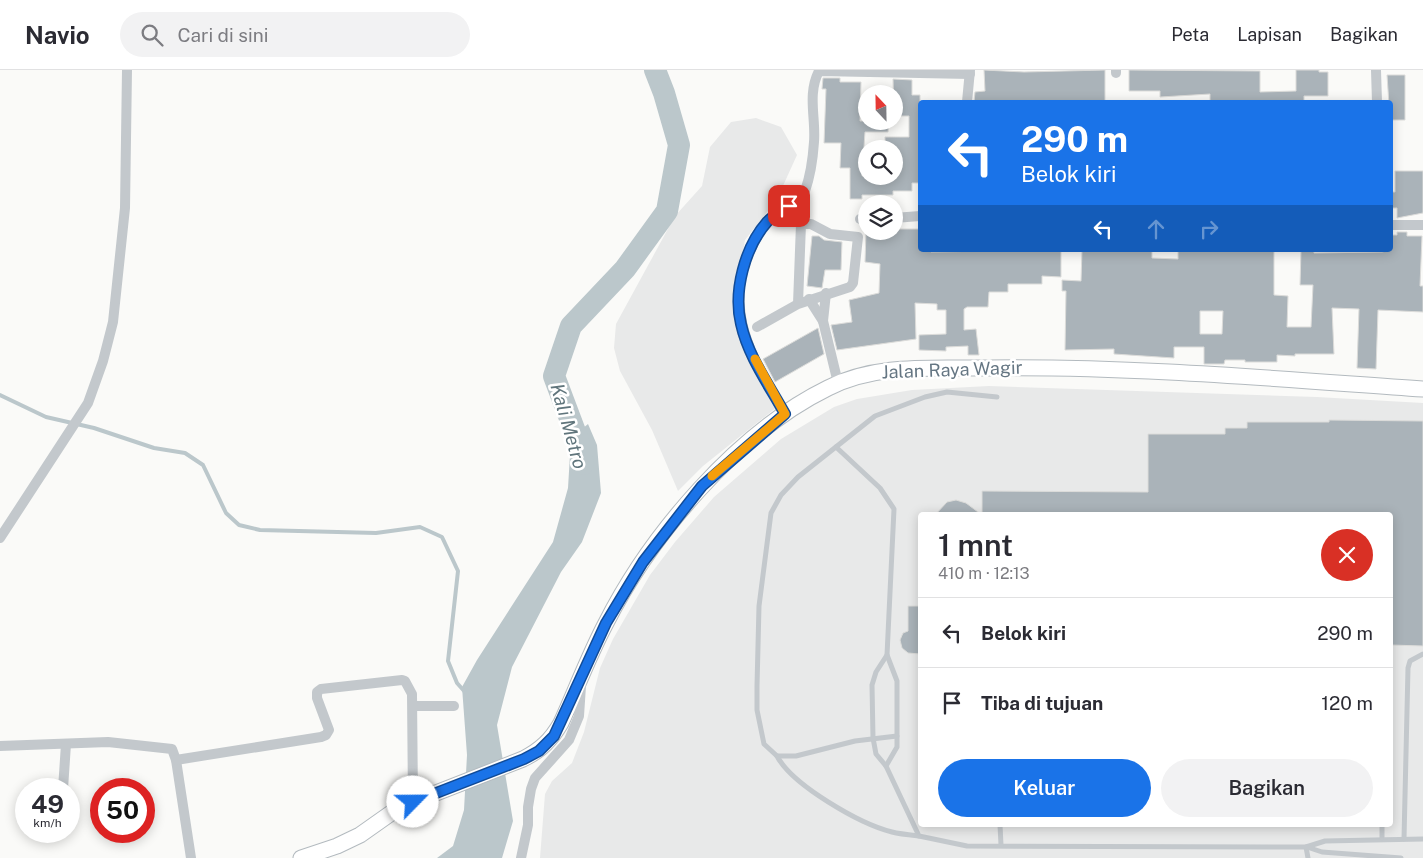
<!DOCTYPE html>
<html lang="id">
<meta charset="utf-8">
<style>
:root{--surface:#fff;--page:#f2f2f3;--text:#2b2b33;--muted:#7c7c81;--line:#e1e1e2;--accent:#1a73e8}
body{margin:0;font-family:"Public Sans",sans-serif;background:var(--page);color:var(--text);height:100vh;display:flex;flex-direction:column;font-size:19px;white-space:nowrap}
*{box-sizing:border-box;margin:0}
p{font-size:16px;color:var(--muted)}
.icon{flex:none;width:28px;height:28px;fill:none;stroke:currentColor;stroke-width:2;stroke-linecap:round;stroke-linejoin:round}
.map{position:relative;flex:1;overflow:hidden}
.sheet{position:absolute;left:918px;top:442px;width:475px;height:315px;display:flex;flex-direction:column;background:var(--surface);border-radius:5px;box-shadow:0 2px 12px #0003}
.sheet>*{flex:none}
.guide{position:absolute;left:918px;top:30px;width:475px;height:152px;border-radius:5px;box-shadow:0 2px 12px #0003;background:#1a73e8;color:#fff;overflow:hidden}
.needle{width:32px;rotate:338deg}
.tools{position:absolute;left:858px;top:15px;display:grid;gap:10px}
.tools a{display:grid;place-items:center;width:45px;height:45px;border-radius:50%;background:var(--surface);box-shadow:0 2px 12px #0003;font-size:25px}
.speed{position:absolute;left:15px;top:708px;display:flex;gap:10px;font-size:25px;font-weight:700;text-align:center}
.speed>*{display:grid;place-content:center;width:65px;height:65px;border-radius:50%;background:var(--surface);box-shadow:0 2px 12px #0003;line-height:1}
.speed small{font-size:12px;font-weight:400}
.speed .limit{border:8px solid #d22;background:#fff;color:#111}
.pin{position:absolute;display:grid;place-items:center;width:42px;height:42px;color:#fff;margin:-21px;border-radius:10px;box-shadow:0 2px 8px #0006}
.me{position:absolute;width:55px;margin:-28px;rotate:67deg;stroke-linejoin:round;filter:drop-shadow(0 0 4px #0008)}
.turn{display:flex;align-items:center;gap:18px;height:105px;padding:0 20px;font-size:22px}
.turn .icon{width:65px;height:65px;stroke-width:2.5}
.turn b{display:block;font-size:35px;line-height:42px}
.lanes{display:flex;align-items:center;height:48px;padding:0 20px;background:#0003;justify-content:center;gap:25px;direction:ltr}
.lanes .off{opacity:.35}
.round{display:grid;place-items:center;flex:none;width:52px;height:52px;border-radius:26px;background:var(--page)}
.head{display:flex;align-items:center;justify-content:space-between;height:85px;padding:0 20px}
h1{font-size:30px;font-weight:600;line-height:38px}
.cta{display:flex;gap:10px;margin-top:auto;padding:10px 20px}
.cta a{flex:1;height:58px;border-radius:30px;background:var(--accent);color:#fff;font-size:20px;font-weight:600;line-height:58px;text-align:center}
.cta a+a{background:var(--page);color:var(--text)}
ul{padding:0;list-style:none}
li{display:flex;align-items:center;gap:15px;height:70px;padding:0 20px;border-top:1px solid var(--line)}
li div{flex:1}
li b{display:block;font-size:19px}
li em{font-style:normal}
header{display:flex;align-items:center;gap:30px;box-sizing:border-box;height:70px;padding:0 25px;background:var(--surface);border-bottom:1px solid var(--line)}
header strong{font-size:24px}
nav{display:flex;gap:28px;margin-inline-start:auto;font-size:18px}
.search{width:350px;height:45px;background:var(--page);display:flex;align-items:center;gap:12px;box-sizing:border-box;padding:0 18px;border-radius:28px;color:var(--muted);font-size:19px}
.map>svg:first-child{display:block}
.built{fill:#e8e9e9;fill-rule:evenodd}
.water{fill:#bbc7cb}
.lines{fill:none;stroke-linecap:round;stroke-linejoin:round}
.stream{stroke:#bbc7cb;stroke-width:4}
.river{stroke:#bbc7cb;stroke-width:22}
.building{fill:#aab3b9;stroke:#dcdcda;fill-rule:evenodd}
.secondary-casing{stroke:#b3babf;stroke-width:17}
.lane{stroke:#c3c8cc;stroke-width:5}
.street{stroke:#c3c8cc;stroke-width:10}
.secondary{stroke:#fff;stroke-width:15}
.route-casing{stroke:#114b97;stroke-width:12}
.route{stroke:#1a73e8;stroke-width:9}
.slow{stroke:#f59e0b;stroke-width:9}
.labels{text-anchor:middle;stroke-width:5;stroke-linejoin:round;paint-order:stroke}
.street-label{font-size:18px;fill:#657683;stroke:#fff}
.water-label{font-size:19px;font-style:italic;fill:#60757c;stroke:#fff}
</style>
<header>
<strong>Navio</strong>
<div class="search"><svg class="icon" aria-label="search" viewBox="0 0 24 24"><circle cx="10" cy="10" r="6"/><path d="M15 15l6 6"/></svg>Cari di sini</div>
<nav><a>Peta</a><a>Lapisan</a><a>Bagikan</a></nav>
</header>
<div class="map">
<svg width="1423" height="788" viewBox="0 0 1423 788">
<rect width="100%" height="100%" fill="#fafaf8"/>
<g class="built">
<polygon points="756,48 781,57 797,85 777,129 745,170 737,220 735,254 751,289 777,337 703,396 678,421 652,360 620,301 614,278 616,254 675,146 702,116 710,77 731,52"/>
<path d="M989 316 1317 327 1423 333V788H540L545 724 552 711 572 693 584 662 600 598 613 569 650 505 675 472 714 427 781 369 834 337 857 329 912 320ZM920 445H1390V755H920Z"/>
</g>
<polygon class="water" points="588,354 597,375 601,423 582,472 561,502 512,597 497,655 513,751 502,788 437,788 453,776 464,740 467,685 462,617 477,590 553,472 568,418 571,368"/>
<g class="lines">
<polyline class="stream" points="0,325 46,347 94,358 154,378 185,383 203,395 226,443 239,455 260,460 376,463 420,457 442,467 458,501 448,591 457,613 465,622"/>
<polyline class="river" points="583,394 577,367 554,306 571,256 625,199 667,141 679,75 664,23 655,0"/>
</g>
<g class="building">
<polygon points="984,0 1024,2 1105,0 1105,32 974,32 975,22 985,21"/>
<polygon points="1129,0 1260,1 1260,22 1296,21 1296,0 1319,0 1319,2 1328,2 1328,26 1304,26 1304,32 1210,32 1210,24 1160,27 1160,21 1129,21"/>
<polygon points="1387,5 1405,5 1405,50 1390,50"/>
<polygon points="823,8 840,8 840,12 861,12 860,51 889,51 888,62 865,62 862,106 894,106 894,79 885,79 885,67 909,67 909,46 894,46 893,9 912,10 912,25 920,25 920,113 912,113 912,121 893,121 893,125 862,125 862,129 850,129 850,98 840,98 841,73 824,73 826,19 822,19"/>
<polygon points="1395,101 1423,101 1423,143 1397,148 1397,138 1390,138 1390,122 1395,122"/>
<polygon points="895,159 920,159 920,180 931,180 931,182 1061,180 1061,207 1042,206 1042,214 1008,214 1008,222 989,222 988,237 967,237 964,239 964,260 976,259 979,285 968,285 968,276 946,277 946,281 919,280 919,265 946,264 946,240 937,240 937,234 915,233 916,269 837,280 831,255 852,252 849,230 879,223 880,194 865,192 866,161 895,161"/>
<path d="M1397 162H1407V166H1422L1420 216H1423V242L1378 240 1376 299 1357 298 1359 239 1332 238 1334 284H1295V286L1277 285V292H1245V290H1225L1224 294H1204V277H1174V288L1114 284V279L1065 280 1066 221H1062V210L1081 211 1082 180H1152V188L1178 189V180L1274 181V225L1288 226 1287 257H1311L1313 215H1300L1301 180H1314V183L1382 182 1390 180V165H1397ZM1200 241H1223L1222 264H1200Z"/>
<polygon points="812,166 819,166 824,170 842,172 841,200 825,200 822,218 807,216"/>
<polygon points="818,258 824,284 775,312 763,289"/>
<polygon points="1329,350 1423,351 1423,576 1390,575 1390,445 982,445 982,421 1148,422 1148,364 1225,364 1225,358 1247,358 1247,352 1329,352"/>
<polygon points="956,430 966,433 982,445 935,445 947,432"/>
<polygon points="908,536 920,536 920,584 908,583 902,578 900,570 903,563 908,561"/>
</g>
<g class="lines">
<defs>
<path id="secondary" d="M301 788 337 776 360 765 394 741 413 732 523 689C541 680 551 670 561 653 576 620 589 585 606 553 651 464 738 362 828 318 877 293 932 299 986 298 1132 296 1278 309 1423 319"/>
</defs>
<use href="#secondary" class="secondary-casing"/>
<g class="lane">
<polyline points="836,377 880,418 894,439 887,585 897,611 897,677 886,696"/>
<polyline points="887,585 876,602 872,615 873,668 876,684 886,696 919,766 967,776 1306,777 1325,771 1423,769"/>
<polyline points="897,666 855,671 796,686 777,686 764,674 757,640 757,616 759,536 771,443 781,425 798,407 875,346 925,327 947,322 997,327"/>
<path d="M777 686C792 715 860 754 892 762 900 764 910 765 919 766"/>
<polyline points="1000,755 1001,775"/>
<polyline points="1382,768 1382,755"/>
<polyline points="1404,769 1408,598 1410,591 1423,584"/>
<polyline points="1306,777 1308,788"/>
<polyline points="1307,777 1322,782 1401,788"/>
</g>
<g class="street">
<polyline points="1116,0 1116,3"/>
<polyline points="1376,0 1377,32"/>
<polyline points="967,32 970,0"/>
<polyline points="894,148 920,146"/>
<polyline points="860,149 866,149"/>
<polyline points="1390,155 1423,155"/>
<polyline points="826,223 823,251 838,313"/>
<polyline points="809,229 823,251"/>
<polyline points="757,257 798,234 801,154 811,154 830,164 858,167 853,213 850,217 798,234"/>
<path d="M785 344C755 292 722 243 750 181 755 171 760 160 767 152 777 140 800 135 805 121 810 107 813 87 814 72 816 48 807 24 819 1L970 4"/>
<polyline points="0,468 88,333 103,291 113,252 125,138 127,0"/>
<polyline points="413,636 454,636"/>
<polyline points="0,676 108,672 172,679 176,690 191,788"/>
<polyline points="176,690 321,667 326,665 329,660 317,628 317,622 321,619 402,610 405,611 412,624 413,732"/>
<polyline points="63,719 66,674"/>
<polyline points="521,788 528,755 528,737 531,719 535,708 569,670 579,646 581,616"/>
</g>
<use href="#secondary" class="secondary"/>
</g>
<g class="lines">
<defs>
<path id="route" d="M413 732 524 689 539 681 554 666 606 553 643 492 702 416 785 344C769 315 748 286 741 254 733 221 745 177 767 152 773 145 782 141 789 136"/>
</defs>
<use href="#route" class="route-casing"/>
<use href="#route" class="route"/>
<polyline class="slow" points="712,406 785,344 755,289"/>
</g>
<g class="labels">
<g class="street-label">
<text transform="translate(952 300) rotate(-2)" y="6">Jalan Raya Wagir</text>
</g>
<g class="water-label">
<text transform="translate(569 356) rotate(74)" y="7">Kali Metro</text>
</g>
</g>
</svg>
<div class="tools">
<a><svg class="needle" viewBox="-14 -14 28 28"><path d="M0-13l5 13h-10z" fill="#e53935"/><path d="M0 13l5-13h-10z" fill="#7c7c81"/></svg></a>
<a><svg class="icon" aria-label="search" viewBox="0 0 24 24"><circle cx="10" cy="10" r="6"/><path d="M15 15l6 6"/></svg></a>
<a><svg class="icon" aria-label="layers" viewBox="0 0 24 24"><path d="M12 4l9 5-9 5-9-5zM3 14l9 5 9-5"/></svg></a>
</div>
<div class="speed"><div>49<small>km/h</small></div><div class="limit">50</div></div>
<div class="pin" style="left:789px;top:136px;background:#d93025"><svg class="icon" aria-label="arrive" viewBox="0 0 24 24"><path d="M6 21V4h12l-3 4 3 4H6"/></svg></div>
<svg class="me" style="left:413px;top:732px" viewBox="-20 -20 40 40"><circle r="19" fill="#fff"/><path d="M0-13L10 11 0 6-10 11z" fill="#1a73e8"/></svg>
<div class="guide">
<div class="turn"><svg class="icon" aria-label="left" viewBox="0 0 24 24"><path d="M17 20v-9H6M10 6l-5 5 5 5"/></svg><div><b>290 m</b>Belok kiri</div></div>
<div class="lanes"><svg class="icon" aria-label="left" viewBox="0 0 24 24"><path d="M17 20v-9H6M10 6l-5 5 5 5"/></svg><svg class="icon off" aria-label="ahead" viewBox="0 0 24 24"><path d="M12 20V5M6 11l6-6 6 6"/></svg><svg class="icon off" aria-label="right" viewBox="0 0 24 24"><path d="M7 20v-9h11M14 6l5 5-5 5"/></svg></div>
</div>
<section class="sheet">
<div class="head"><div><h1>1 mnt</h1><p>410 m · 12:13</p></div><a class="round" style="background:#d93025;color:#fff"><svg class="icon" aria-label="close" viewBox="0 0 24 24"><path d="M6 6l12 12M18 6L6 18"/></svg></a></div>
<ul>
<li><svg class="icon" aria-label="left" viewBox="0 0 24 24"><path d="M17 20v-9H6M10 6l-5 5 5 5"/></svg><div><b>Belok kiri</b></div><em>290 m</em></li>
<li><svg class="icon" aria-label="arrive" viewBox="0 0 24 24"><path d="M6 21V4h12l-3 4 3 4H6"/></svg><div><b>Tiba di tujuan</b></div><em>120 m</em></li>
</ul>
<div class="cta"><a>Keluar</a><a>Bagikan</a></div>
</section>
</div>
